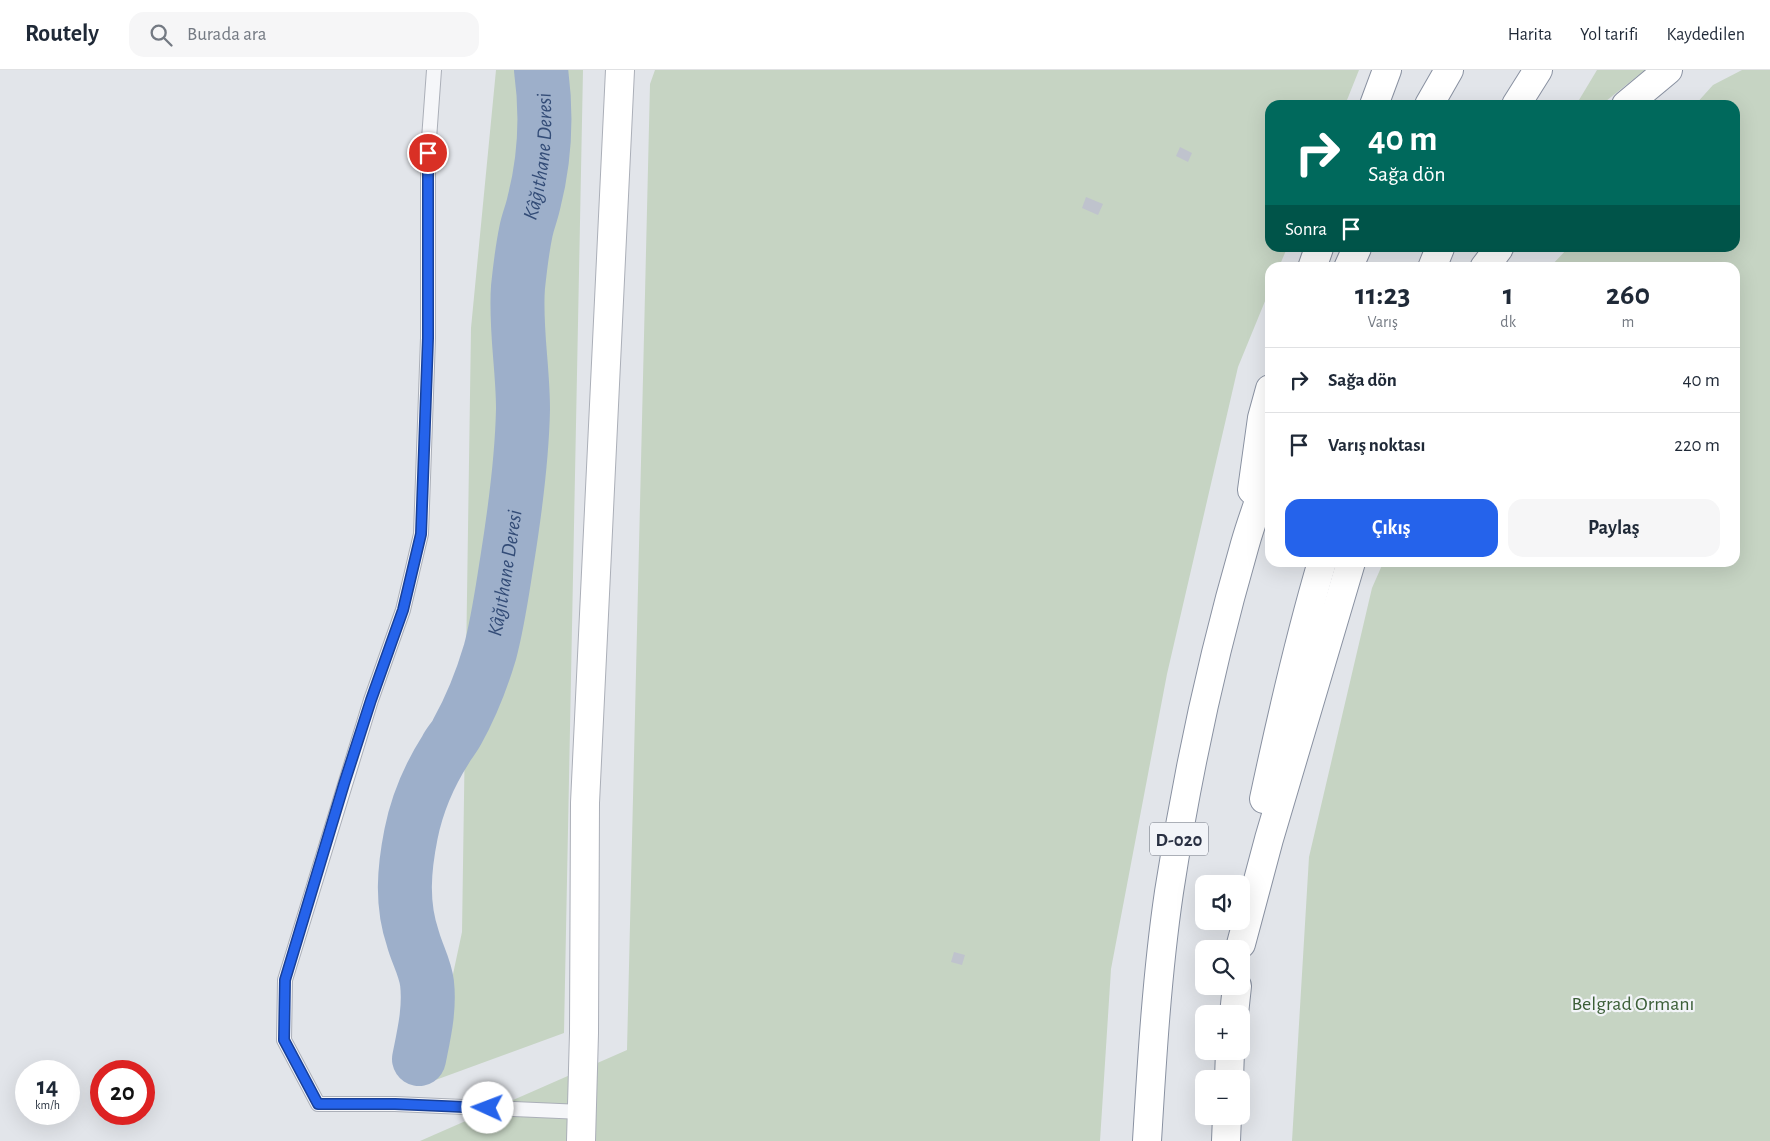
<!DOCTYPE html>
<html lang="tr">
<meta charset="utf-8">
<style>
:root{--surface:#fff;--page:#f6f6f7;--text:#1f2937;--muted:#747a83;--line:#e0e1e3;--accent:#2563eb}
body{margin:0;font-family:"Alegreya Sans",sans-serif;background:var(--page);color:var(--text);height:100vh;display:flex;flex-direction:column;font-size:19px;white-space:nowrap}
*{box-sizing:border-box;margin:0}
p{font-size:16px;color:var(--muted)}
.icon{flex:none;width:28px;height:28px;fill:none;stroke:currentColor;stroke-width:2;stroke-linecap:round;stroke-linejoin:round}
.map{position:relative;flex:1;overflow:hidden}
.drawer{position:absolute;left:1265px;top:192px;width:475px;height:305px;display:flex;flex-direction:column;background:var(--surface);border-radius:15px;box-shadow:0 5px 20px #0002}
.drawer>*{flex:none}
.banner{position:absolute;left:1265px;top:30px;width:475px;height:152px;border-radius:15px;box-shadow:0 5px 20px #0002;background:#00695c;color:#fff;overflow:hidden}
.fabs{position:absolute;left:1195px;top:805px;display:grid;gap:10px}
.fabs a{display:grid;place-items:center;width:55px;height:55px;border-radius:10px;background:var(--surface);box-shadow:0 5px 20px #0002;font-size:25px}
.speed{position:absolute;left:15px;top:990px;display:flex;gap:10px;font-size:25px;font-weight:700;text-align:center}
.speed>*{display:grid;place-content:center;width:65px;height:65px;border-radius:50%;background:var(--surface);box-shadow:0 5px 20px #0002;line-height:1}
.speed small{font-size:12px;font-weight:400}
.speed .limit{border:8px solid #d22;background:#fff;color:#111}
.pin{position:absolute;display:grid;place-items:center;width:42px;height:42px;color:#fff;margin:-21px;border:2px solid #fff;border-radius:50%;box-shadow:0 1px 5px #0007}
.me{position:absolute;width:55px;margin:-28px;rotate:272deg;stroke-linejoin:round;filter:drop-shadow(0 0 4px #0008)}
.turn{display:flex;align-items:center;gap:18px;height:105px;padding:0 20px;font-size:22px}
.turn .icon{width:65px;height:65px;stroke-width:2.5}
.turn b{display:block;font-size:35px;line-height:42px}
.then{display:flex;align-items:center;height:48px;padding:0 20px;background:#0003;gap:10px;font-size:19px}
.eta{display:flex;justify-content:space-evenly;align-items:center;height:85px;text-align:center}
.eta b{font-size:30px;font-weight:700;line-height:35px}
.button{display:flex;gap:10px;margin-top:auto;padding:10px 20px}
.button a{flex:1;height:58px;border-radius:15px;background:var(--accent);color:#fff;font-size:20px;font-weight:700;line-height:58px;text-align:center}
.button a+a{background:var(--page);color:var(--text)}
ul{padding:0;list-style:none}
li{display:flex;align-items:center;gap:15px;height:65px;padding:0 20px;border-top:1px solid var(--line)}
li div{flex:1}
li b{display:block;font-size:19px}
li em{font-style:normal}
header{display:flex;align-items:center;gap:30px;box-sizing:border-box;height:70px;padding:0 25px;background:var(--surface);border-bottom:1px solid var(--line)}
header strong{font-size:24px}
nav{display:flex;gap:28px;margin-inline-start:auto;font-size:18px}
.search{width:350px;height:45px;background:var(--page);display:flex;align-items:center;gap:12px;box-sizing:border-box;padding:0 18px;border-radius:15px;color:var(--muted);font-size:19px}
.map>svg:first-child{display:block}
.green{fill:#c6d4c3}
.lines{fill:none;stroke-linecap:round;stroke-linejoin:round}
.river{stroke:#9dafca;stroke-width:54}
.building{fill:#bfc3cd}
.service-casing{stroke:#abafb8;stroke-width:16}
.secondary-casing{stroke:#abafb8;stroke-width:30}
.trunk-casing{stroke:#8991a1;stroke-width:30}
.service{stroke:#f5f6f9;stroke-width:14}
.secondary{stroke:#fff;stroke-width:28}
.trunk{stroke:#fff;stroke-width:28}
.route-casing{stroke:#184099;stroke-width:12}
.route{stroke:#2563eb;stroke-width:9}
.labels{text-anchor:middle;stroke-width:4.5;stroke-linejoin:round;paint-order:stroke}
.shield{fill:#f2f4f8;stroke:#666c79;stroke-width:1}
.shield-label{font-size:19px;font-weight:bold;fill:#2a3143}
.park-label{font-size:20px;fill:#3b5e37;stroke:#f2f4f8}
.water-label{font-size:21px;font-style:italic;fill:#334c77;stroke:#f2f4f8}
</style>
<header>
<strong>Routely</strong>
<div class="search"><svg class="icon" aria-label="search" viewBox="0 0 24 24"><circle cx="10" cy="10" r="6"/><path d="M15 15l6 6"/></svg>Burada ara</div>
<nav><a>Harita</a><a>Yol tarifi</a><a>Kaydedilen</a></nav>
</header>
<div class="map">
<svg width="1770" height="1071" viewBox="0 0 1770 1071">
<rect width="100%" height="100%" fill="#e2e5ea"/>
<g class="green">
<polygon points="496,0 583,0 564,963 430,1012 462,862 471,258"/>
<polygon points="655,0 1359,0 1345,35 1270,35 1270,178 1287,178 1279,197 1270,198 1270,219 1238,297 1167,604 1111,899 1100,1071 420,1071 627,980 650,14"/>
<polygon points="1597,0 1645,0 1601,35 1576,35"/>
<polygon points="1742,0 1770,0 1770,1071 1292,1071 1309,787 1372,518 1383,493 1735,492 1735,198 1550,197 1568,178 1735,178 1735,35 1695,35 1713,15"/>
</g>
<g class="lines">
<path class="river" id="s1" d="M419 989C424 964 430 939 427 913 425 897 417 884 413 869 401 834 404 799 411 764 417 734 430 704 446 679 449 673 454 668 457 662 471 637 482 609 490 582 498 552 502 522 507 491 515 441 522 390 523 339 523 298 515 257 518 217 520 198 522 180 526 161 528 151 532 142 534 132 545 89 547 43 541 0"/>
</g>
<g class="building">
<polygon points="1180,77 1192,83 1188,92 1176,86"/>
<polygon points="1086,127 1103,134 1098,145 1082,138"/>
<polygon points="954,882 965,885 962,895 951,892"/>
</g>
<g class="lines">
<defs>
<polyline id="service" points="434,0 428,83 428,268 421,464 403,540 371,630 285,910 284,970 318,1034 395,1034 582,1042"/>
<polyline id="secondary" points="581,1071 584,963 585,733 620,0"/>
<g id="trunk">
<polyline points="1374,35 1387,0"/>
<polyline points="1429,35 1449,0"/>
<polyline points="1516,35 1538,0"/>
<polyline points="1626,35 1668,0"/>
<polyline points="1312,198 1319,178"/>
<polyline points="1348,198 1357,178"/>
<polyline points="1432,198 1440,178"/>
<polyline points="1484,198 1499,178"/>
<polyline points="1252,420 1262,348 1270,319"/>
<path d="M1264 729C1281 649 1299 570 1322 492"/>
<polyline points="1241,874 1269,769 1351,492"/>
<polyline points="1234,944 1237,916"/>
<polyline points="1229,1009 1230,981"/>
<path d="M1147 1071C1152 988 1157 904 1169 822 1187 705 1212 588 1245 474 1252 449 1262 424 1270 399"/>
<polyline points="1226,1071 1227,1046"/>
</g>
</defs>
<use href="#service" class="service-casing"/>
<use href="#secondary" class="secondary-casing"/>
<use href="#trunk" class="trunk-casing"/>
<use href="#service" class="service"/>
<use href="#secondary" class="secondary"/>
<use href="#trunk" class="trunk"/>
</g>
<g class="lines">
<defs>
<polyline id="route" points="428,83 428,268 421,464 403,540 371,630 344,714 285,910 284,970 318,1034 395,1034 488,1038"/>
</defs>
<use href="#route" class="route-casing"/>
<use href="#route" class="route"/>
</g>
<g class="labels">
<rect class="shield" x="1150" y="752.5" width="58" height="33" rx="4"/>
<g class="shield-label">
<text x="1179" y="776">D-020</text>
</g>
<g class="park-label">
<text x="1633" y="940">Belgrad Ormanı</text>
</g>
<g class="water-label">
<text dy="7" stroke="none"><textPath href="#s1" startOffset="929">Kâğıthane Deresi</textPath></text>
<text dy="7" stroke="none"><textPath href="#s1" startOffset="509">Kâğıthane Deresi</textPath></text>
</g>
</g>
</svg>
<div class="fabs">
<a><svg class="icon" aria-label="sound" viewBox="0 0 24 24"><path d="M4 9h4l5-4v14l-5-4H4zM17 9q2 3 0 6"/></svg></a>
<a><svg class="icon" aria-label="search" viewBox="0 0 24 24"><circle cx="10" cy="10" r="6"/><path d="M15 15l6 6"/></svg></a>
<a>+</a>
<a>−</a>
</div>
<div class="speed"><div>14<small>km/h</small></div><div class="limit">20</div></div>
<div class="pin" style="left:428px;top:83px;background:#d93025"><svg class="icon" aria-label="arrive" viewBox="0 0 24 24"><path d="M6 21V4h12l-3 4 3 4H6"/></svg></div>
<svg class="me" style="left:488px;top:1038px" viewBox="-20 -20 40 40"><circle r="19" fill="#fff"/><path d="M0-13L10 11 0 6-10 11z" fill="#2563eb"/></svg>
<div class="banner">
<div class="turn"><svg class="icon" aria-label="right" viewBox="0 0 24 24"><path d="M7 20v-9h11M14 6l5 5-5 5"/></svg><div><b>40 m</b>Sağa dön</div></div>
<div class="then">Sonra<svg class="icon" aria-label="arrive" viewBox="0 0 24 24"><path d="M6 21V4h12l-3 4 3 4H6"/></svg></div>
</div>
<section class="drawer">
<div class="eta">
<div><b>11:23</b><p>Varış</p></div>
<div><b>1</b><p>dk</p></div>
<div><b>260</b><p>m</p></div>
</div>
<ul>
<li><svg class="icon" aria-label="right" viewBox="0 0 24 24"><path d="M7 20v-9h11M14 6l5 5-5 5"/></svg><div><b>Sağa dön</b></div><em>40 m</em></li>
<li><svg class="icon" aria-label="arrive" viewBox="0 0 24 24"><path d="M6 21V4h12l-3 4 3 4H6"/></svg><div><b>Varış noktası</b></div><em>220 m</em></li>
</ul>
<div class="button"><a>Çıkış</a><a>Paylaş</a></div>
</section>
</div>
